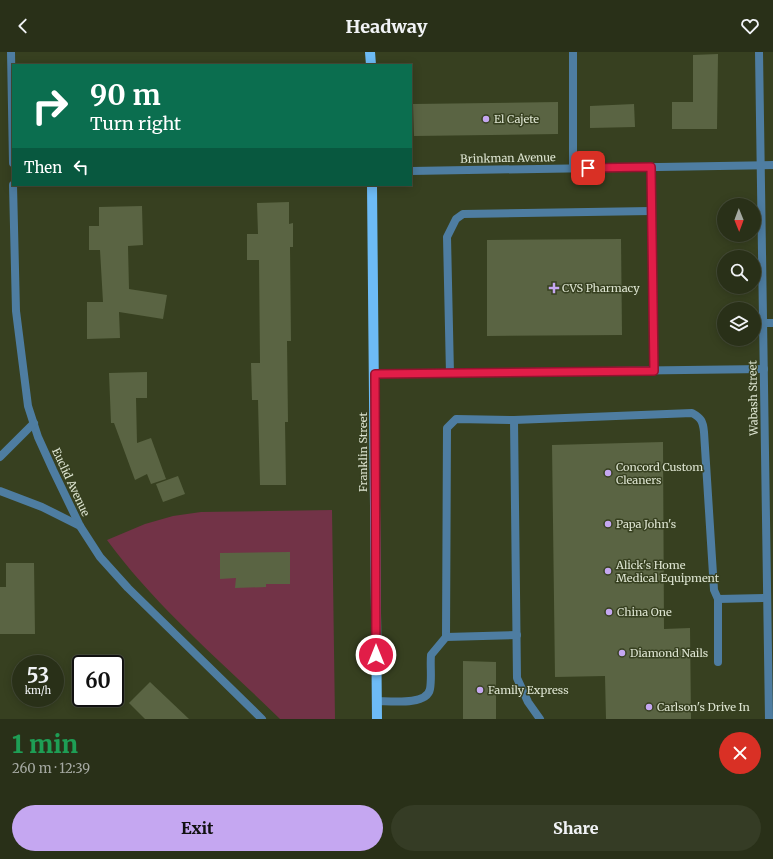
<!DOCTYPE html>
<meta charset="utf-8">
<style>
:root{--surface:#293018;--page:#353c25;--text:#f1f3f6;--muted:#a5a9a2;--line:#454b37;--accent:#c5a7f1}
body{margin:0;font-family:Merriweather,serif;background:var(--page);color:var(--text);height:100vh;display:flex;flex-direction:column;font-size:15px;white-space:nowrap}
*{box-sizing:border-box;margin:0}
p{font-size:13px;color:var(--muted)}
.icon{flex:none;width:22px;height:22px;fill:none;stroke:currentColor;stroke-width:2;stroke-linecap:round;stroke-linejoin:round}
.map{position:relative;height:667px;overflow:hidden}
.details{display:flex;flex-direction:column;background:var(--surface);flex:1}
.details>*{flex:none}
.banner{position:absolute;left:12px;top:12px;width:400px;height:122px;border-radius:0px;box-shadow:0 2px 10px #0003,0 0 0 1px var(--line);background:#0b6e4f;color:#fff;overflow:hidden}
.needle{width:26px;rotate:179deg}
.fabs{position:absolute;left:717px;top:146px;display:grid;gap:8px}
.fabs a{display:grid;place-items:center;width:44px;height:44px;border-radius:50%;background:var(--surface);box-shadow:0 2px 10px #0003,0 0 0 1px var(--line);font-size:20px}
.speed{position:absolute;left:12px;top:603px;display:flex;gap:8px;font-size:20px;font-weight:700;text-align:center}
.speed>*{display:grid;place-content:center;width:52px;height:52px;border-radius:50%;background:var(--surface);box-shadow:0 2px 10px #0003,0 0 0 1px var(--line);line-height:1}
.speed small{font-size:10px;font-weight:400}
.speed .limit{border:2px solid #111;border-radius:6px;background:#fff;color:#111}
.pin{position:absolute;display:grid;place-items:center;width:34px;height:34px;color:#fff;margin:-17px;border-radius:8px;box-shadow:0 2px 6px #0006}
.me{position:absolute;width:44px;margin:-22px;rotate:0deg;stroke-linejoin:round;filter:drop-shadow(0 0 3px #0008)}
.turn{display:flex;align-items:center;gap:14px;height:84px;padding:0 12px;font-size:18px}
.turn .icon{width:52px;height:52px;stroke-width:2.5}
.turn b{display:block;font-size:28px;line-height:34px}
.then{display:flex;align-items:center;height:38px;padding:0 12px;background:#0003;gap:8px;font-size:15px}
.round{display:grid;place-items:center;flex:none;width:42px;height:42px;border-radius:21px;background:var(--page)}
.head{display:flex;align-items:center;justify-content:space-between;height:68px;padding:0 12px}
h1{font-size:24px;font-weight:800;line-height:30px;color:#1e9e55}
.action{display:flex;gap:8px;margin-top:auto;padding:8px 12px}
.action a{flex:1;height:46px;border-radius:24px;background:var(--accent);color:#111;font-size:16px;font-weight:800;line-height:46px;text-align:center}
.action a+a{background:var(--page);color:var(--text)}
header{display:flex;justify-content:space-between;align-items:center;height:52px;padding:0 12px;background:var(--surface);font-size:18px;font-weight:800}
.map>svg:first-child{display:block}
.green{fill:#723347}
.building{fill:#5a6443}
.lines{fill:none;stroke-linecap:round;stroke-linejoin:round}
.lane{stroke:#4e7da1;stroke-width:8}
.street{stroke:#4e7da1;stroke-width:8}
.primary{stroke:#6dbbf5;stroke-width:10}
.route-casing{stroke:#92132f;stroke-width:10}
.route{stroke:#e11d48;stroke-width:7}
.poi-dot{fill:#c5a7f1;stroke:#374020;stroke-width:1.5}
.labels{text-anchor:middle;stroke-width:3;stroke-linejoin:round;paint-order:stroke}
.poi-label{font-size:11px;fill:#dde4d1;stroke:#374020;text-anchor:start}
.street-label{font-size:11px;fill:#dde4d1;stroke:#374020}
</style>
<header><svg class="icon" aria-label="back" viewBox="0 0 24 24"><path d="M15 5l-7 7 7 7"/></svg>Headway<svg class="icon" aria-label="heart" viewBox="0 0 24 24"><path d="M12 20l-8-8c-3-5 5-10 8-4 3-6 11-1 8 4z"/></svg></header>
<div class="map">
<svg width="773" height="667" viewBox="0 0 773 667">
<rect width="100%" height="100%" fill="#374020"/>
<path class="green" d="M332 458 335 667H280C221 609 156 555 107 488L145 472 173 464 201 460Z"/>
<g class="building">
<polygon points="718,2 717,77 672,77 672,50 693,50 693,3"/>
<polygon points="558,50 558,82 414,84 413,52"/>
<polygon points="634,52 635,75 590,76 590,54"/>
<polygon points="289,150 289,172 293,171 293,195 290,195 291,289 287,289 288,370 285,370 286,433 260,433 258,348 252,348 251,311 260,311 259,208 247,208 247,182 258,182 257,151"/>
<polygon points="142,154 143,193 128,194 129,237 167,243 163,267 119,260 120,286 87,287 87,250 103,250 100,198 89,198 89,174 99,174 99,155"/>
<polygon points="621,187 622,283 487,284 487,188"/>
<polygon points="147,320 147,346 136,346 137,391 151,386 166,427 151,432 147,422 135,428 114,371 111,371 109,321"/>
<polygon points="663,390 664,577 690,576 691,667 606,667 605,624 555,625 552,393"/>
<polygon points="178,424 185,442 163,450 156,432"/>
<polygon points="290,500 290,532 266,532 266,535 235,536 236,526 220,527 220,501"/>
<polygon points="6,511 34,511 35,582 0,582 0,535 6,535"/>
<polygon points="463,609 496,610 496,667 463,667"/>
<polygon points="150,630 189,667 145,667 129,651"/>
</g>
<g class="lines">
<g class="lane">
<polyline points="651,115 654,319"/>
<polyline points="573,116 573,0"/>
<polyline points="763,271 773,271"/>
<polyline points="375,322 764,317"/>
<polyline points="450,322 447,185 456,167 463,162 651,159"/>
<path d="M514 368 692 361C701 366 703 369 704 380L714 538 718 547 767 546"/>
<polyline points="446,585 447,376 456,367 514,368 517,626 528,650 540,667"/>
<polyline points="718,610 718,547"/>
<path d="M376 649C389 649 427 654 430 637 432 626 430 614 431 603L446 585 517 583"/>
</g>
<g class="street">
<polyline points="11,0 13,111"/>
<polyline points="759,0 769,667"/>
<polyline points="411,119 773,113"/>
<polyline points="13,133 16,259 28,354 38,385 53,418 80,474 100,505 128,536 262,667"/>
<polyline points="0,405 34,371"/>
<polyline points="0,439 42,455 80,474"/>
</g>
<g class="primary">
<polyline points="370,0 371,13"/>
<polyline points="372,133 377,667"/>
</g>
</g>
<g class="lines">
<defs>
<polyline id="route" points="376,603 375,322 654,319 651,115 588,116"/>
</defs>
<use href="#route" class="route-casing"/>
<use href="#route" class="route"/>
</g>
<g class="poi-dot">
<circle cx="486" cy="67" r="4"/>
<path d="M552 230h4v4h4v4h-4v4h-4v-4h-4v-4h4z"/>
<circle cx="608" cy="421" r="4"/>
<circle cx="608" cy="472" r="4"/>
<circle cx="608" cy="519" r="4"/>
<circle cx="609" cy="560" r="4"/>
<circle cx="622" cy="601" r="4"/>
<circle cx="480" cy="638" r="4"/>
<circle cx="649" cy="655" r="4"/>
</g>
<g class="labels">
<g class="poi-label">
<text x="494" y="71">El Cajete</text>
<text x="562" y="240">CVS Pharmacy</text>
<text x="616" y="419">Concord Custom<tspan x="616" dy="13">Cleaners</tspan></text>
<text x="616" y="476">Papa John's</text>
<text x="616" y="517">Alick's Home<tspan x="616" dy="13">Medical Equipment</tspan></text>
<text x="617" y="564">China One</text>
<text x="630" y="605">Diamond Nails</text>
<text x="488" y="642">Family Express</text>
<text x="657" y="659">Carlson's Drive In</text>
</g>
<g class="street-label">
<text transform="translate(508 106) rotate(-1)" y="4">Brinkman Avenue</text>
<text transform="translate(753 346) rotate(-91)" y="4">Wabash Street</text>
<text transform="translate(363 400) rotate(-90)" y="4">Franklin Street</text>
<text transform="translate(71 430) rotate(65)" y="4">Euclid Avenue</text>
</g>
</g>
</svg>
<div class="fabs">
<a><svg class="needle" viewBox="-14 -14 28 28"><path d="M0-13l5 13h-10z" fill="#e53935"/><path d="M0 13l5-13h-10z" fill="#a5a9a2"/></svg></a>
<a><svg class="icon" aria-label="search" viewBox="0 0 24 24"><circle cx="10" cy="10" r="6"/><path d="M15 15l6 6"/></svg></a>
<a><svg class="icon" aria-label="layers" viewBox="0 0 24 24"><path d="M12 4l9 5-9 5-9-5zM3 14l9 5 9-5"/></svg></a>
</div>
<div class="speed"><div>53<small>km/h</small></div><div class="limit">60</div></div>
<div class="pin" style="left:588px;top:116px;background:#d93025"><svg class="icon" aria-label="arrive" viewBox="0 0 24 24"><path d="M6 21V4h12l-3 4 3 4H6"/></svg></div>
<svg class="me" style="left:376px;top:603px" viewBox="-20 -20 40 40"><circle r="17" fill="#e11d48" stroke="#fff" stroke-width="3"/><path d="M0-11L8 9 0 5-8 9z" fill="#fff"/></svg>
<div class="banner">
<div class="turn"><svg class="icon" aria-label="right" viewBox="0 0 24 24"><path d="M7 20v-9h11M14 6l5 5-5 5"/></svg><div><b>90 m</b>Turn right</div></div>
<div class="then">Then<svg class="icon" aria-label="left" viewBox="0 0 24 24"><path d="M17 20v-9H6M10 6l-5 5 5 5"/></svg></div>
</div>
</div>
<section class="details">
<div class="head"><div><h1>1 min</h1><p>260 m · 12:39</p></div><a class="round" style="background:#d93025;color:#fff"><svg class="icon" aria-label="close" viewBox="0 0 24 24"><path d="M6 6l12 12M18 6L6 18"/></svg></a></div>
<div class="action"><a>Exit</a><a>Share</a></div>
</section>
